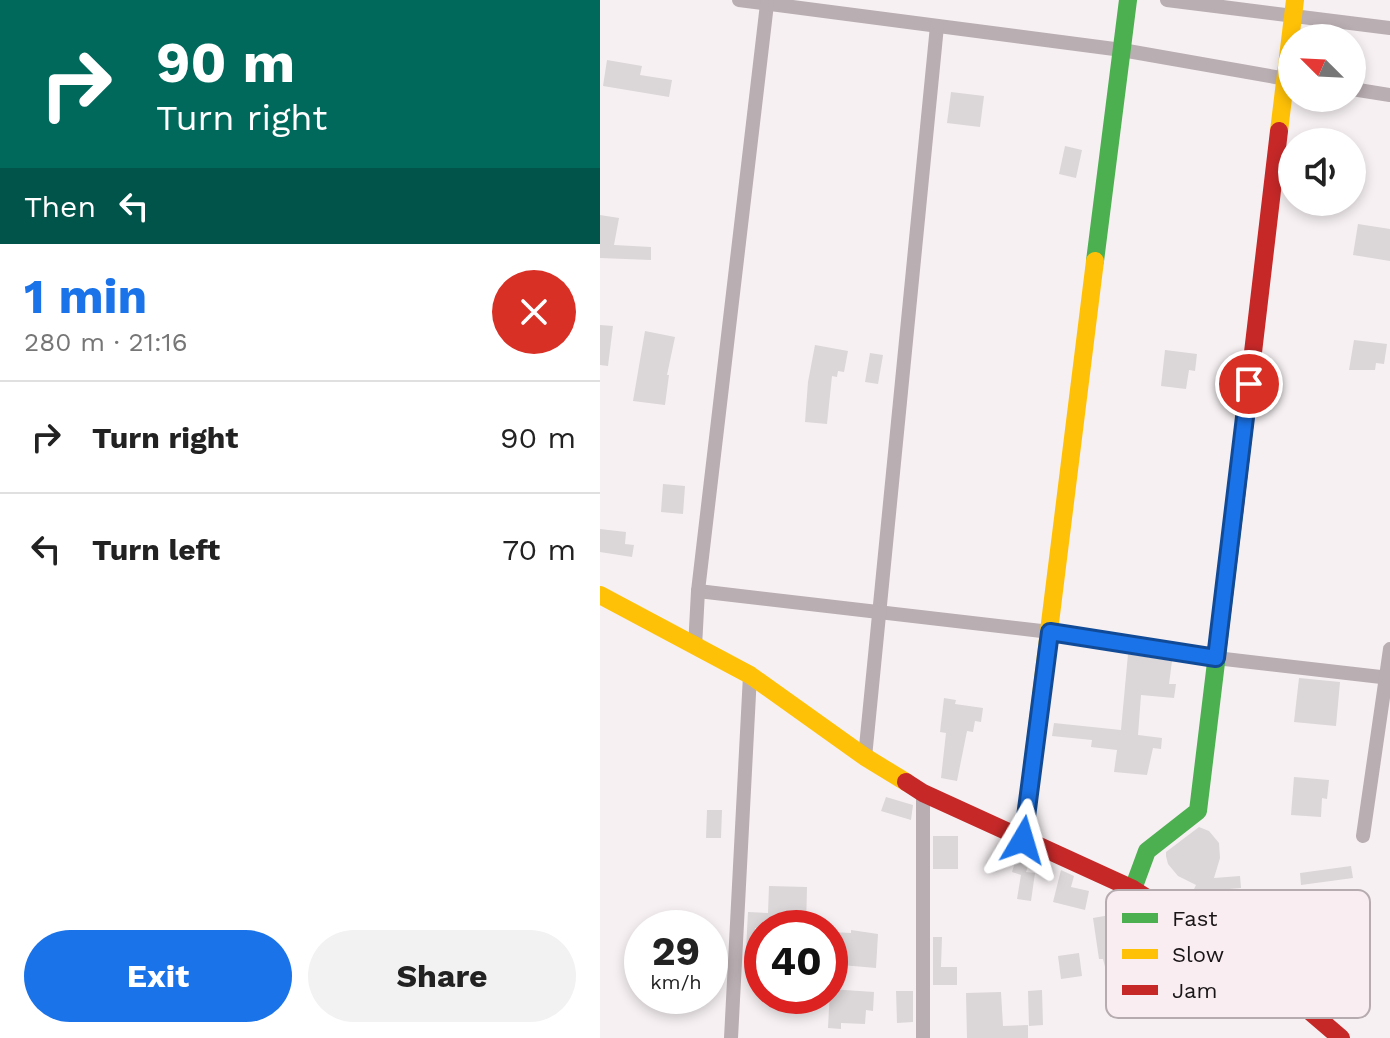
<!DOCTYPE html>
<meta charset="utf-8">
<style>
:root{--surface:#fff;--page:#f2f2f2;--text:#222;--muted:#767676;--line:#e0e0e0;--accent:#1a73e8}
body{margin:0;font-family:"Work Sans",sans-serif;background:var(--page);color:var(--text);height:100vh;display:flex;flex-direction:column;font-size:30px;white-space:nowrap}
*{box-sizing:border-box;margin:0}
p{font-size:26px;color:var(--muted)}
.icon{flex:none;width:44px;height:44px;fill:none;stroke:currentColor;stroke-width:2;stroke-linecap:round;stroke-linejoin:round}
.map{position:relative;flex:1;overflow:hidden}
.drawer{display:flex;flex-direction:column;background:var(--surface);width:600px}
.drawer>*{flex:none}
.guide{background:#00695c;color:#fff;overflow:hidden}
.needle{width:52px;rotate:294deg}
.fabs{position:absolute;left:678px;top:24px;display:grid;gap:16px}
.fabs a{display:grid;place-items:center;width:88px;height:88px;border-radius:50%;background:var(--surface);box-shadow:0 4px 12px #0003;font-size:40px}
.speed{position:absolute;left:24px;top:910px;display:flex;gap:16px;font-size:40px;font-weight:700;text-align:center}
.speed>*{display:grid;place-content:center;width:104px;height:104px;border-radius:50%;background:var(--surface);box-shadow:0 4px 12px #0003;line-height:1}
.speed small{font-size:20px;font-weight:400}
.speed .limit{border:12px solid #d22;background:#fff;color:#111}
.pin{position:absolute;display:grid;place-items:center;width:68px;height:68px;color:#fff;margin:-34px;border:4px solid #fff;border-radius:50%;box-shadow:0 2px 8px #0007}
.me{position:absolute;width:88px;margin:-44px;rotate:7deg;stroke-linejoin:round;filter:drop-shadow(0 0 6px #0008)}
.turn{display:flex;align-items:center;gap:28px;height:168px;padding:0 24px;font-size:36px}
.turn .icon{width:104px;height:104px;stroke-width:2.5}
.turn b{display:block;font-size:56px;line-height:68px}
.then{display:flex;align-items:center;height:76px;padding:0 24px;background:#0003;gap:16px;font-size:30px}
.round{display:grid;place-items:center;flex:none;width:84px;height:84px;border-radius:42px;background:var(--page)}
.head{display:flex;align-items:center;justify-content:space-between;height:136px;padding:0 24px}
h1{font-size:48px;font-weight:700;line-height:60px;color:var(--accent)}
.action{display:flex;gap:16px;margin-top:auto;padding:16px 24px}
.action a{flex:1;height:92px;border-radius:48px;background:var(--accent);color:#fff;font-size:32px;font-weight:700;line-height:92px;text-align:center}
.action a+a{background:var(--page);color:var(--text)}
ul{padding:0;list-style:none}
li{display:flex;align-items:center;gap:24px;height:112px;padding:0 24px;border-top:2px solid var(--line)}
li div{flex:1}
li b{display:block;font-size:30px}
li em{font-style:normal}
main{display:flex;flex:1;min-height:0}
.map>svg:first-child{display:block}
.building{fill:#dbd6d7}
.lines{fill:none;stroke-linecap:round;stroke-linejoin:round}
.street{stroke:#b9aeb1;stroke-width:14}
.fast{stroke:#4caf50;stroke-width:18}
.slow{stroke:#ffc107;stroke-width:18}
.jam{stroke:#c62828;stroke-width:18}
.route-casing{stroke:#114b97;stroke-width:20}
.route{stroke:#1a73e8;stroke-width:14}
.key{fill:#f9edf1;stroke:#b6acb0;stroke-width:2}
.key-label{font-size:22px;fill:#1a1617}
</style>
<main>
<section class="drawer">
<div class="guide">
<div class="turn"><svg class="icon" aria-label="right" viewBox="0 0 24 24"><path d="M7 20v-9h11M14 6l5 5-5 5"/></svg><div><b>90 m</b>Turn right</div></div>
<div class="then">Then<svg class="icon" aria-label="left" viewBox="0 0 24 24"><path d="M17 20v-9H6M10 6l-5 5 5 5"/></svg></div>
</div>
<div class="head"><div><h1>1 min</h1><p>280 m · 21:16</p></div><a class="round" style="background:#d93025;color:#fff"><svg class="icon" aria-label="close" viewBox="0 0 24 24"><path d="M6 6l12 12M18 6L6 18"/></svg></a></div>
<ul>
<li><svg class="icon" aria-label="right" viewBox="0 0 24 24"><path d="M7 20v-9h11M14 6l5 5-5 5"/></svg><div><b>Turn right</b></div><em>90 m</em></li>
<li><svg class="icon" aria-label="left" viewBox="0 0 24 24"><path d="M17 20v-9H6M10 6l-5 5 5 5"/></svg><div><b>Turn left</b></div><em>70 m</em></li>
</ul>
<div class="action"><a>Exit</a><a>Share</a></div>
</section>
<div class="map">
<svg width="790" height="1038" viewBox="0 0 790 1038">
<rect width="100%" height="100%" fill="#f6f0f2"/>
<g class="building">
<polygon points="7,60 42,66 40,75 72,80 69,97 3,86"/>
<polygon points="351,92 384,96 380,127 347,123"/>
<polygon points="465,146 482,150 476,178 459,174"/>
<polygon points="0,215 19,218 14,245 51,247 51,260 0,258"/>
<polygon points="758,224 790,229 790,261 753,255"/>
<polygon points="0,325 13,326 8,366 0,365"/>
<polygon points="45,331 75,337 67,375 69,375 65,405 33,401"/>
<polygon points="754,340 787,344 784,364 776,363 775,370 749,370"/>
<polygon points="215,345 248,351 244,372 238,371 237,377 232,376 227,424 205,422 208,382"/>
<polygon points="565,350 597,354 595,371 589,370 586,389 561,386"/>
<polygon points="270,353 283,355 278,384 265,382"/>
<polygon points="63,484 85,486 83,514 61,512"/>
<polygon points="0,529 26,532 25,544 34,545 32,557 0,552"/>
<polygon points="528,654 572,661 569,684 576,684 574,698 541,695 538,735 562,738 561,749 553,748 547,775 514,772 517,750 491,747 492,740 452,736 454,723 521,730"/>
<polygon points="699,678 740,682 736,726 694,722"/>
<polygon points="344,698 356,700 355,704 383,708 381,722 375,721 373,732 367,731 357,781 341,778 346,733 340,732"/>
<polygon points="694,777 729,780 727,799 722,798 721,817 691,815"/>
<polygon points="286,797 313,805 311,820 281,811"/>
<polygon points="107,810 122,810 121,838 106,838"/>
<polygon points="599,827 609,831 619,843 620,858 614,878 640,876 641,888 618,890 621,922 586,905 596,885 578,876 568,864 566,856 566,852"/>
<rect x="333" y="836" width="25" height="33"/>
<polygon points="418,852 431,857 426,872 435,873 431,901 417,899 421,875 412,872"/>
<polygon points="751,866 753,878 701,885 700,873"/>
<polygon points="461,870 474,876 471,887 489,891 485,910 453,902"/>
<polygon points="169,886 207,887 206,928 155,928 155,950 146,950 148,912 168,913"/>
<polygon points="516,914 520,941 527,939 535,970 594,952 600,970 573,979 576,991 560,996 558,991 514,1002 503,959 499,959 493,918"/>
<polygon points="251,930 278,934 276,968 230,964 230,932 251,933"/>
<polygon points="333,937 342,937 341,967 357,967 357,985 333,985"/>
<polygon points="479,953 482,976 461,979 458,956"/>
<polygon points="230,989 274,992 273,1011 266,1010 265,1024 241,1023 241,1029 228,1028"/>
<polygon points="442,990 443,1025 429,1026 428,991"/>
<polygon points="296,991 313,991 313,1022 297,1023"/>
<polygon points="401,992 403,1026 428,1025 428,1038 367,1038 366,993"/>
</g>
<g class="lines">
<g class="street">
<polyline points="139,0 522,50 692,80"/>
<polyline points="567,0 790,28"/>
<polyline points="752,89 790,95"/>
<polyline points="98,591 450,632 616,658 790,678"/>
<polyline points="95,647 98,591 167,4"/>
<polyline points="265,757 337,26"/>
<polyline points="763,836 790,649"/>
<polyline points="131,1038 150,675"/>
<polyline points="323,1038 323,793"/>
</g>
<g class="fast">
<polyline points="495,261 528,0"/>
<polyline points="533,889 547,851 598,811 634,514"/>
</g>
<g class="slow">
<polyline points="679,131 695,0"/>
<polyline points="0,595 150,675 265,757 306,782"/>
<polyline points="423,840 495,261"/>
</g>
<g class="jam">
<polyline points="634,514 679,131"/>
<polyline points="306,782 323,793 533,889 665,973 741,1038"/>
</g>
</g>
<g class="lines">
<defs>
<polyline id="route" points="423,840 450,632 616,658 649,384"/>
</defs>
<use href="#route" class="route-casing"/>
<use href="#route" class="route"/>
</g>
<rect x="506" y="890" width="264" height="128" rx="12" class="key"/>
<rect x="522" y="913" width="36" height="10" fill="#4caf50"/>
<rect x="522" y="949" width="36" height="10" fill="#ffc107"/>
<rect x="522" y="985" width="36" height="10" fill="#c62828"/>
<g class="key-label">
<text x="572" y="926">Fast</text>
<text x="572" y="962">Slow</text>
<text x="572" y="998">Jam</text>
</g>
</svg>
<div class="fabs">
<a><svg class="needle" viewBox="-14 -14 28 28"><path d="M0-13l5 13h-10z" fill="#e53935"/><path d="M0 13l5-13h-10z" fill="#767676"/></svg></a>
<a><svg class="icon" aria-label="sound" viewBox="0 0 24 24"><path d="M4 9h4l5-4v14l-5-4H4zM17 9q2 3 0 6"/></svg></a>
</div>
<div class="speed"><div>29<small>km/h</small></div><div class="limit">40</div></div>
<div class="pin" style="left:649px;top:384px;background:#d93025"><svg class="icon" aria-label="arrive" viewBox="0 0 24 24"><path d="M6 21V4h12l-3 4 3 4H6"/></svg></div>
<svg class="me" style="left:423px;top:840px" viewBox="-20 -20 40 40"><path d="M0-17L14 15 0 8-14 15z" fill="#1a73e8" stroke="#fff" stroke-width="4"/></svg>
</div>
</main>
